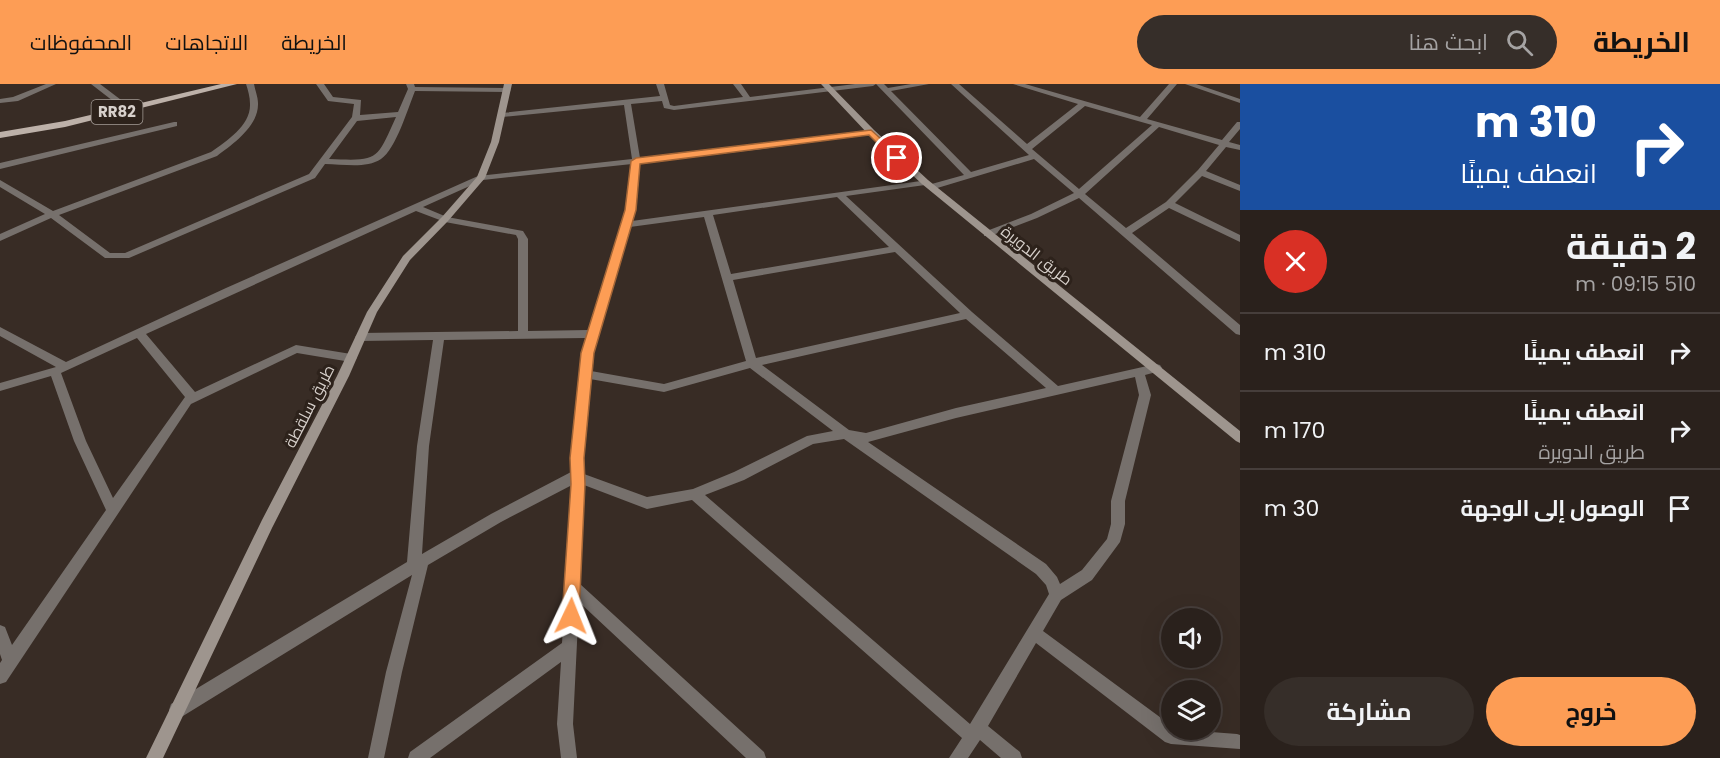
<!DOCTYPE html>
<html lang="ar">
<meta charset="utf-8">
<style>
:root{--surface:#2a211c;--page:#362e29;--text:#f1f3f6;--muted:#a5a3a3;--line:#463e3b;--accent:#fd9d55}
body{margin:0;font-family:Poppins,Cairo,sans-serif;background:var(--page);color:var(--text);direction:rtl;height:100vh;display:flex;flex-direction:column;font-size:22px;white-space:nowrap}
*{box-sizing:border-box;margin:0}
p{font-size:20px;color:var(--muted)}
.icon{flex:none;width:33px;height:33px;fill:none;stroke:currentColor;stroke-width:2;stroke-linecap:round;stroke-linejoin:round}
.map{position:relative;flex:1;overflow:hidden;direction:ltr}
.side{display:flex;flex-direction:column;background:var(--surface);width:480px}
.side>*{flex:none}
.banner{background:#1a4fa0;color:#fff;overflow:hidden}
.controls{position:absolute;left:1161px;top:524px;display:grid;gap:12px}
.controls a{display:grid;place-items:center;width:60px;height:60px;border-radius:50%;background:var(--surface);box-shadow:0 6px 24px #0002,0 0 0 2px var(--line);font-size:30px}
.pin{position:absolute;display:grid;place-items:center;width:51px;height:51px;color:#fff;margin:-26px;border:3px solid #fff;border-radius:50%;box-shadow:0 2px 6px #0007}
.me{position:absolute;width:66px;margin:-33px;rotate:2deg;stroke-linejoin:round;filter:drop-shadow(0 0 4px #0008)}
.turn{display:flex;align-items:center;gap:21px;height:126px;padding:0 24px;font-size:27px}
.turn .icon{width:78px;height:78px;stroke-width:2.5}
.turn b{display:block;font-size:42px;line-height:51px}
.round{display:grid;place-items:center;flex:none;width:63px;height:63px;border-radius:32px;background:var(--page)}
.summary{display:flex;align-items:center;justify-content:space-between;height:102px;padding:0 24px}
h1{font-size:36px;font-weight:700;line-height:45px}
.primary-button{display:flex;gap:12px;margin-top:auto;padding:12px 24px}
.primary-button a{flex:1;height:69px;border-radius:36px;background:var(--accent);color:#111;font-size:24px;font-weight:700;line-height:69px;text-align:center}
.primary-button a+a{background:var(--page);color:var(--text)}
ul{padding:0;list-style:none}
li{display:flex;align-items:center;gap:18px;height:78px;padding:0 24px;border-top:2px solid var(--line)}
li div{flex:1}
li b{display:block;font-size:22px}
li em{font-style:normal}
header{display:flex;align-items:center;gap:36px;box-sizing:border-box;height:84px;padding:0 30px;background:var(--accent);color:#111}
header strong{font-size:28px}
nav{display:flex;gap:33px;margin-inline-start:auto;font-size:21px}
.search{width:420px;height:54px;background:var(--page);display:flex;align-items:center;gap:15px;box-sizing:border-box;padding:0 21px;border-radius:33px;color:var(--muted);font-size:22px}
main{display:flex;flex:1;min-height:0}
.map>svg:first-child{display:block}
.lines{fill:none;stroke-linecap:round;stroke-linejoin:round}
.street{fill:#76706c;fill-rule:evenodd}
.secondary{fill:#9e958e;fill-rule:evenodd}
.primary{fill:#bdb1a9;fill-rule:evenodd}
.route{fill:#fd9d55;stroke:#a46637;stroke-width:1.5}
.labels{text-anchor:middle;stroke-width:6;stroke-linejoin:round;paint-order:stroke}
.shield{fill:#2d221b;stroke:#a49c96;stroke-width:1.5}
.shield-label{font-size:15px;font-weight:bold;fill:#d7d0cb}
.street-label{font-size:16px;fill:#d7d0cb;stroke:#2d221b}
</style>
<header>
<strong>الخريطة</strong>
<div class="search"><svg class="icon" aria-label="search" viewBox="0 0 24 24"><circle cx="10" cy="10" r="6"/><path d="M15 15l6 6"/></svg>ابحث هنا</div>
<nav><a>الخريطة</a><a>الاتجاهات</a><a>المحفوظات</a></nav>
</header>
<main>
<section class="side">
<div class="banner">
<div class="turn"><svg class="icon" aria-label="right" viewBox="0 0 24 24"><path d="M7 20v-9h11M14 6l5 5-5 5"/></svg><div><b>310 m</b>انعطف يمينًا</div></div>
</div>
<div class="summary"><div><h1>2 دقيقة</h1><p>510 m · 09:15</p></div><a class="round" style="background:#d93025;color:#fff"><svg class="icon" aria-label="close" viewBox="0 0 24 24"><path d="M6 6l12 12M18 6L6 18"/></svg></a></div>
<ul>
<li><svg class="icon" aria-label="right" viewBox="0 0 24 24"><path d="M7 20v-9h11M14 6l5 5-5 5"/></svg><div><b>انعطف يمينًا</b></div><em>310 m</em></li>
<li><svg class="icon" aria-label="right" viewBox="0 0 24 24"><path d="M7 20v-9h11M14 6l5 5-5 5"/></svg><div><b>انعطف يمينًا</b><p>طريق الدويرة</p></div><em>170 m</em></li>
<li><svg class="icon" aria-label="arrive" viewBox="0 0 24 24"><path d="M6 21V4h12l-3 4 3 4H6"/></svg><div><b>الوصول إلى الوجهة</b></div><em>30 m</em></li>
</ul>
<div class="primary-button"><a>خروج</a><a>مشاركة</a></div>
</section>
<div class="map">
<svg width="1240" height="674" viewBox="0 0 1240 674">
<rect width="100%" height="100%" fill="#382c25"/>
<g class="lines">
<g class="street">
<polygon points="46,0 56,0 18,17 0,19 0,15 13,13"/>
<polygon points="91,0 100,0 133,25 126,27"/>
<path d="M246 0H254C255 6 258 13 258 19 259 42 233 60 217 72L59 131 110 169H125L309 90 352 33 354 20 328 17 316 0H324L333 13 361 16 360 31 398 28 408 5 406 0H414L415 3 507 4 511 6 507 8 415 7C408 24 396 65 381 75 366 85 343 80 325 80L315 94 129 174H105L51 134 0 157V150L45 130 0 103V96L53 127 211 68C227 57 251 41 250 20 250 13 248 6 246 0ZM396 33C376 77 379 77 329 75L357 37Z"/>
<path d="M656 0H664L670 21 674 22 743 13 733 0H741L750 13 855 0H884L888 4 911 0H929L891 7 971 88 1029 71 951 0H959L1027 60 1078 20 1013 0H1025L1140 33 1169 0H1177L1147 35 1222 56 1237 38H1240V45L1229 58 1240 61V66L1226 63 1206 87 1240 101V107L1202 92 1175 119 1240 151V158L1169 124 1132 149 1240 241V251L1236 250 1079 114 1037 134 990 152H984V148L1031 130 1074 109 1034 75 934 105H928V101L964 91 876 0 873 2 674 26 664 24 662 17 631 20 640 74 754 62 871 46 875 48 871 50 754 66 640 79 636 126 632 137 928 96V100L925 101 846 112 972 228 1058 302 1156 280 1160 281 1162 284 1160 287 1145 291 1151 311 1125 417V440L1120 458 1092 496 1061 516 1043 547 1172 642V645L1237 650 1240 651V665L1171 660 1165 658 1036 559 988 642 1020 668 1022 674H1001L980 656 968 674H949L962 654 692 416 647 425 584 401 580 500 764 668 766 674H746L579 518 573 640 577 674H561L557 640 561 578 430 674H408L410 668 562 559 572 401 501 438 428 481 402 588 384 674H368L386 588 412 491 183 632 177 634 171 632 169 626 171 620 407 478 417 362 433 256 360 257 355 253 360 249 518 247V155L516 151 445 138 416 127 146 250 195 308 296 261 351 270 357 274 351 278 297 269 191 320 6 598 0 600V579L2 576 0 570V541L5 543 12 561 106 426 74 357 51 292 0 307V299L56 283 0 252V243L66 278 226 204 478 92 632 75 624 21 502 33 498 31 502 29 660 12ZM1085 22 1152 41 1079 105 1032 65ZM1159 43 1219 61 1198 86 1166 118 1126 144 1085 110ZM632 80 626 126 589 246 528 247V155L523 147 447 133 423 123 483 96ZM837 113 889 163 731 190 713 131ZM704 133 746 277 664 300 591 287 593 269 630 143ZM895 168 960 229 756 274 733 196ZM966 235 1046 304 956 324 866 349 849 346 762 281ZM137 254 185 313 113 414 86 357 61 289ZM586 254 581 269 571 374V388L491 430 422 470 429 362 444 256ZM750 284 833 347 807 352 734 388 693 405 647 413 584 390 583 374 590 295 664 308ZM1135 293 1139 311 1111 417V440L1107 455 1082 486 1060 500 1057 493 1046 480 868 358 956 334ZM844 355 1036 490 1046 501 1049 510 970 640 705 411 744 396 813 360Z"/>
<polygon points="1185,0 1196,0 1240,15 1240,19"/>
<polygon points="174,38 177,38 177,42 0,85 0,79"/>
</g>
<g class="secondary">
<polygon points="504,0 512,0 499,58 485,94 448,137 410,176 377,228 349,292 272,444 163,674 146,674 262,436 337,292 367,228 403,172 442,133 477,93 491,58"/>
<polygon points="821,0 829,0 874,46 928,96 1240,347 1240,359 1236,357 922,100 868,50"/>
</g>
<polygon class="primary" points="221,0 237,0 65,43 0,54 0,48 65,37"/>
</g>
<polygon class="route" points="871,46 900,72 900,76 894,76 869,51 640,80 636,126 594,269 584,374 585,400 579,532 577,538 571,540 565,538 562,532 571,400 570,374 581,269 625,126 631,77 636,74"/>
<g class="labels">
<rect class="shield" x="91.5" y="16" width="51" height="24" rx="4.5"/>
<g class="shield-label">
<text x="117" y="33">RR82</text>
</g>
<g class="street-label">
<text transform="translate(1037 171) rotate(38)" y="6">طريق الدويرة</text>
<text transform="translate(309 322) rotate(-63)" y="6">طريق سلقطة</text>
</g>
</g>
</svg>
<div class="controls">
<a><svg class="icon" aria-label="sound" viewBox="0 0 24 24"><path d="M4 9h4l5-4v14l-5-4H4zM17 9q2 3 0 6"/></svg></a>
<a><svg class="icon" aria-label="layers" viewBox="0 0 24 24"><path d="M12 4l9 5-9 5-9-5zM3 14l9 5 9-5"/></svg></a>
</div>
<div class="pin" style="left:897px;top:74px;background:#d93025"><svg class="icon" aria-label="arrive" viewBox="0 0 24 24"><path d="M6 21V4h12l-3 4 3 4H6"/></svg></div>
<svg class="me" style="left:571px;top:532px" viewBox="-20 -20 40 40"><path d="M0-17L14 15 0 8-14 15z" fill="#fd9d55" stroke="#fff" stroke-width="4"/></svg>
</div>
</main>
